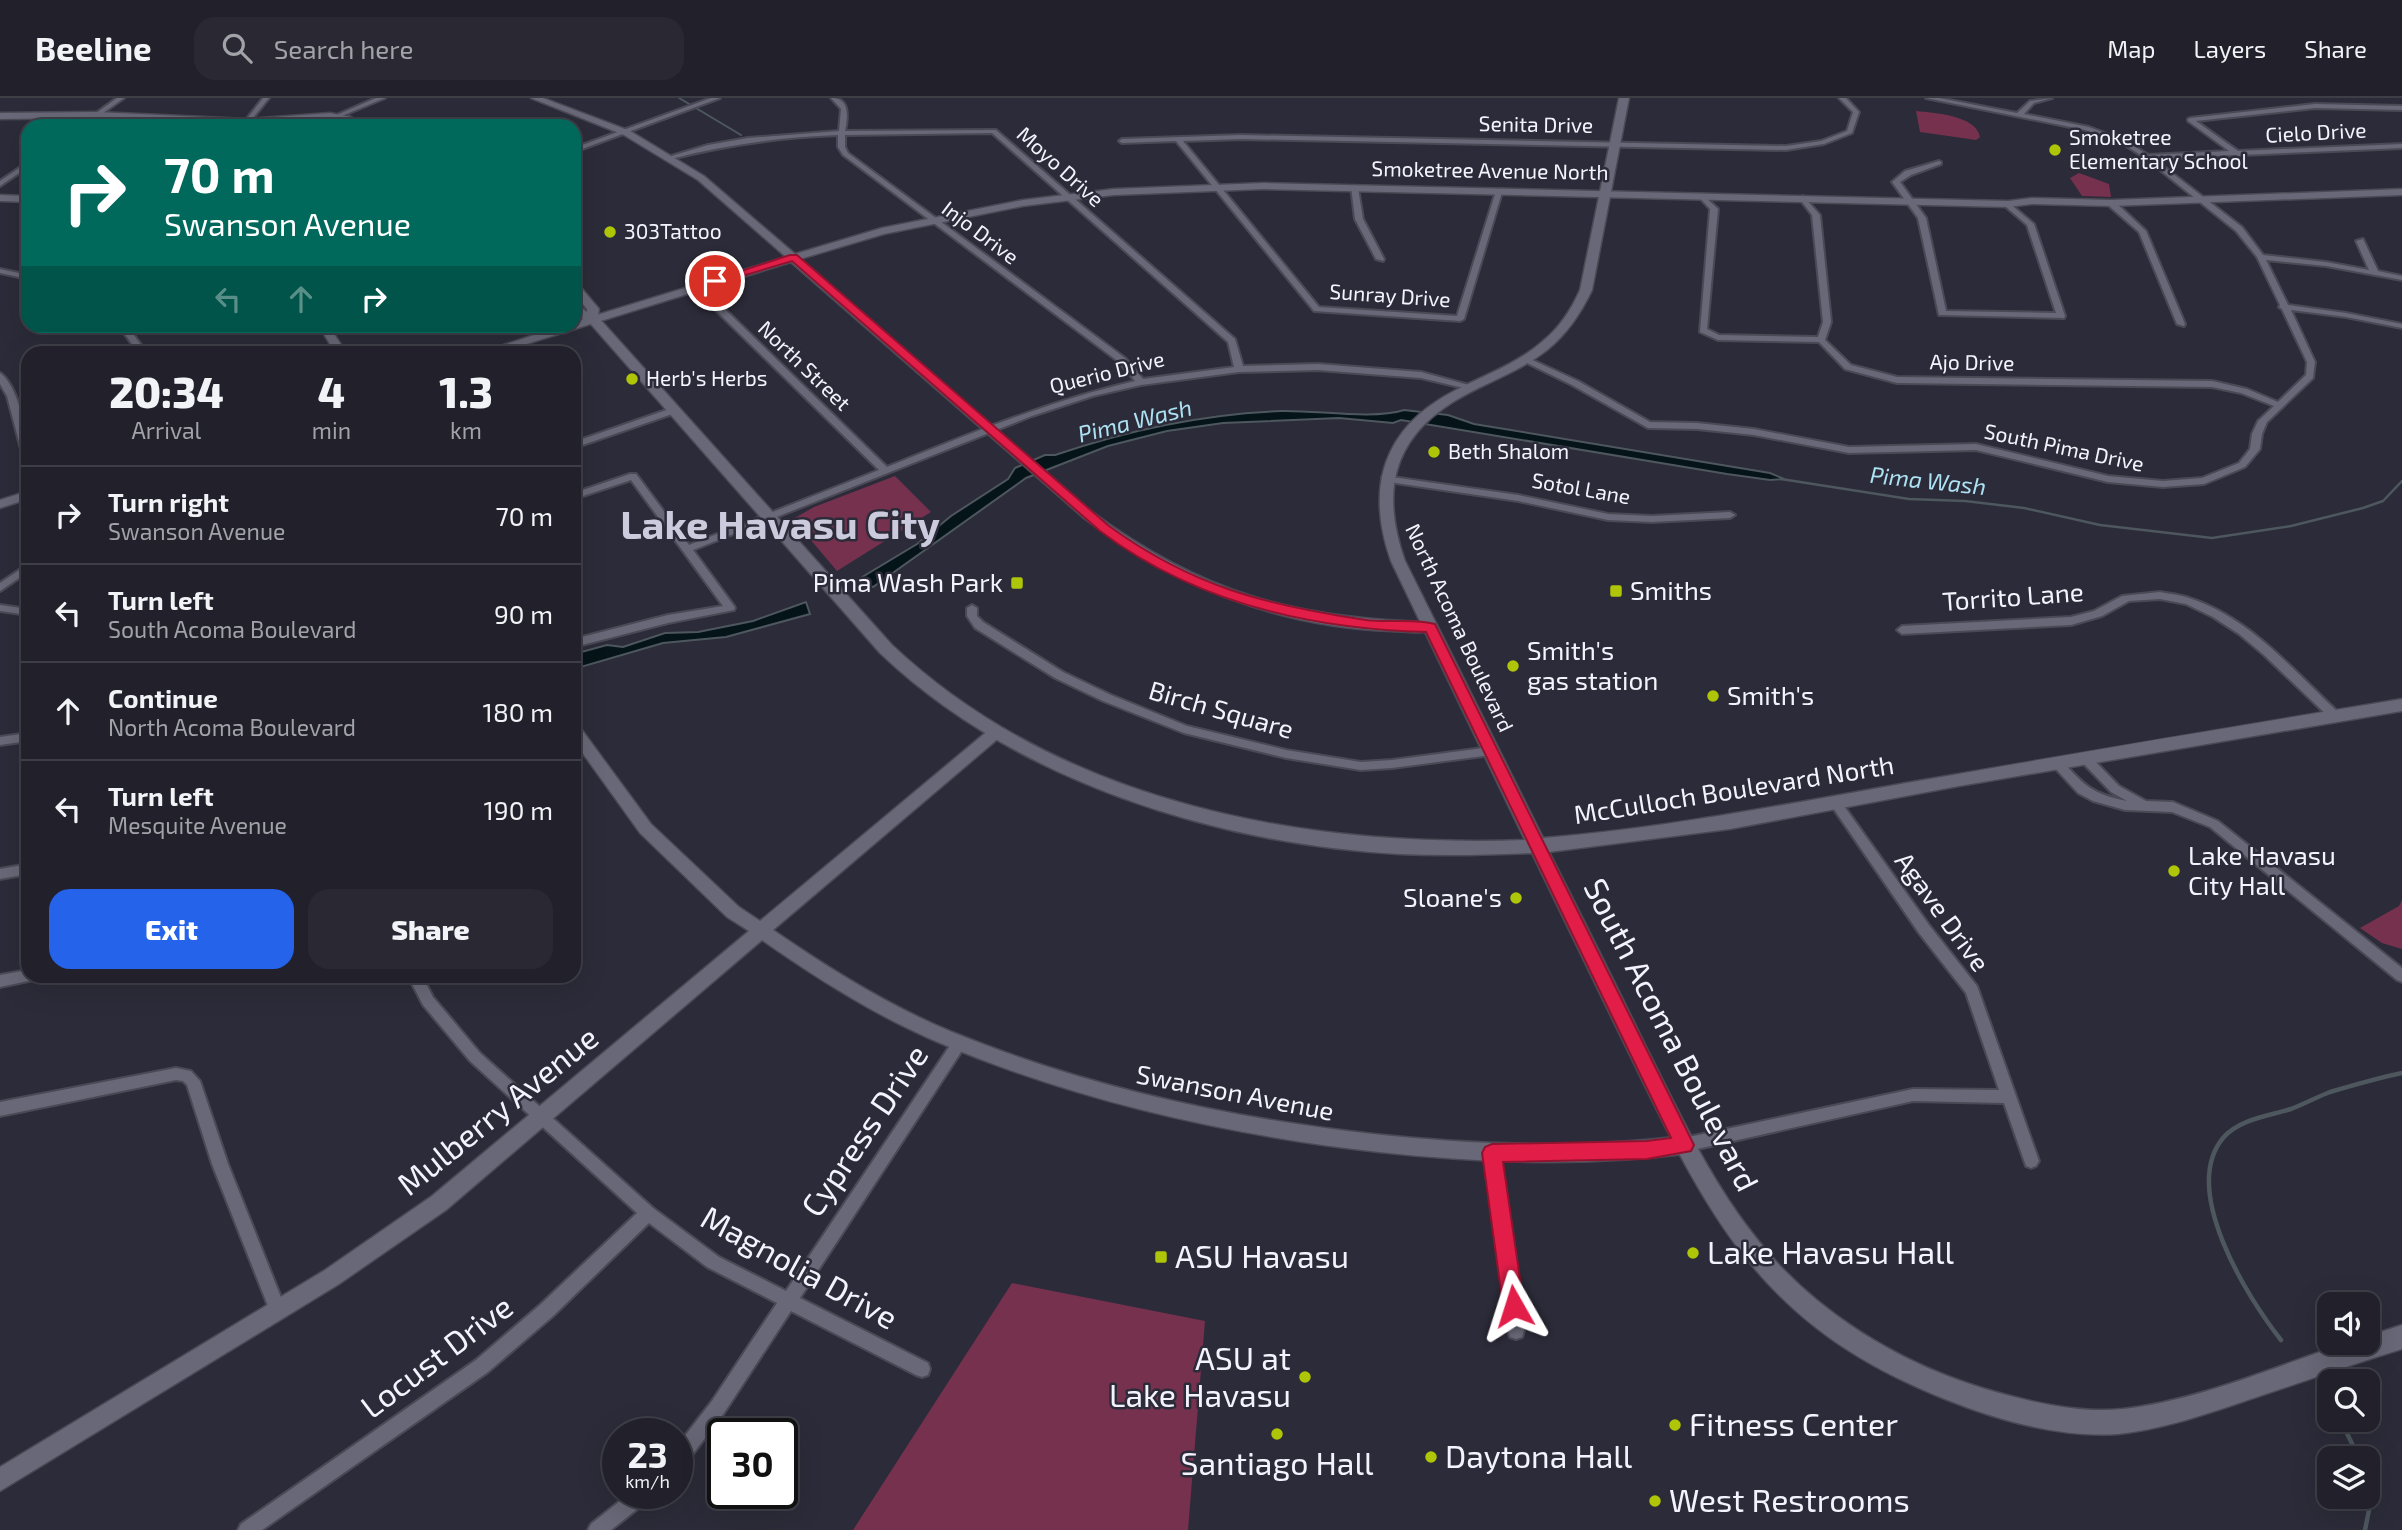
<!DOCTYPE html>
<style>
:root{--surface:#21202b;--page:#292833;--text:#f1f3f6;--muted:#a2a3a9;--line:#3e3e47;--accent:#2563eb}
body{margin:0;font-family:"Exo 2",sans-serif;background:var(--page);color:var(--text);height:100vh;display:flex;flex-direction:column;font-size:26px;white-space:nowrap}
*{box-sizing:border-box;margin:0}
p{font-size:23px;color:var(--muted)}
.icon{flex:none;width:38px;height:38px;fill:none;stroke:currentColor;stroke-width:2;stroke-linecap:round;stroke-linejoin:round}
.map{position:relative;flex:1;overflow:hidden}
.details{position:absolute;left:21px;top:248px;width:560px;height:637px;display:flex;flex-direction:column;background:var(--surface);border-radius:21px;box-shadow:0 7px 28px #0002,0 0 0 2px var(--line)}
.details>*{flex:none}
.top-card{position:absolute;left:21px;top:21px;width:560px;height:214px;border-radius:21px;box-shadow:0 7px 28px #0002,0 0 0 2px var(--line);background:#00695c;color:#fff;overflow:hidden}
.fabs{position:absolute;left:2317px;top:1194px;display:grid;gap:14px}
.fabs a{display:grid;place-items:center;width:63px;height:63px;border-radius:14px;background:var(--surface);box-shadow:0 7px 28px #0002,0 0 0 2px var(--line);font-size:35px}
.speed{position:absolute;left:602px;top:1320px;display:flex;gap:14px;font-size:35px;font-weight:700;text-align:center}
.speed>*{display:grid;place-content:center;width:91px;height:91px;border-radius:50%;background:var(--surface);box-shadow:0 7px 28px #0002,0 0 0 2px var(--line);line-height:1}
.speed small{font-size:18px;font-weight:400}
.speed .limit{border:4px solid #111;border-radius:10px;background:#fff;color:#111}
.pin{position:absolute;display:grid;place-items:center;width:60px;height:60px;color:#fff;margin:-30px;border:4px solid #fff;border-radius:50%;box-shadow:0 2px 7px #0007}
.me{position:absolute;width:77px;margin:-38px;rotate:354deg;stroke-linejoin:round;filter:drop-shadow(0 0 5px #0008)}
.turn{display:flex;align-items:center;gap:24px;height:147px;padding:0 28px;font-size:32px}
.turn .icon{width:91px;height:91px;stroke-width:2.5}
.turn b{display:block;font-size:49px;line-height:60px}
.lanes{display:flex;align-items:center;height:66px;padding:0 28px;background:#0003;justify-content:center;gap:35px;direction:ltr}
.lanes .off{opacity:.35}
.eta{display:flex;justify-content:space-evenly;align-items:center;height:119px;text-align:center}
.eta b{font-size:42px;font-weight:800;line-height:49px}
.button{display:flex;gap:14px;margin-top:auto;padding:14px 28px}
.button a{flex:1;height:80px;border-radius:21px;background:var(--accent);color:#fff;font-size:28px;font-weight:800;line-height:80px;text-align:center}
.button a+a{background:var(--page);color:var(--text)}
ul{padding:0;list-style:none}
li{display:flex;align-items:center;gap:21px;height:98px;padding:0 28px;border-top:2px solid var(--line)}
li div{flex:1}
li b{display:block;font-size:26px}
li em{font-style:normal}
header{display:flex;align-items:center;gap:42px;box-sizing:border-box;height:98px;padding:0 35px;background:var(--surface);border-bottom:2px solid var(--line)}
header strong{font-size:33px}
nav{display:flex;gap:38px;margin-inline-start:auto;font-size:24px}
.search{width:490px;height:63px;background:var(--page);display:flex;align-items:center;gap:18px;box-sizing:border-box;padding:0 24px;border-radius:21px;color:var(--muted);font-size:26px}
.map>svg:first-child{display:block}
.green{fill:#76314e}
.water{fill:#051419;stroke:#4d575d;stroke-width:2}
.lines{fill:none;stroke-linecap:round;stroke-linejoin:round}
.stream-far2{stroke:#4d575d;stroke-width:2}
.stream-far1{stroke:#4d575d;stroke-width:2.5}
.stream{stroke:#4d575d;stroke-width:4.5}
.minor-casing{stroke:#4a4955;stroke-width:4}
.tertiary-casing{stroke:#4a4955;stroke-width:3}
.secondary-casing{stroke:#4a4955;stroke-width:3}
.minor{fill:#696878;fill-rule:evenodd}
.tertiary{fill:#696878;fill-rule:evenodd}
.secondary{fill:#696878;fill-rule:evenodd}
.route{fill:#e11d48;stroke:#92132f;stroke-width:2}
.poi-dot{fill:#afc508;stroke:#2c2b39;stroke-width:2.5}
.labels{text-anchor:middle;stroke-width:5;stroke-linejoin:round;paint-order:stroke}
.far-street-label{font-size:21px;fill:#f4f3fd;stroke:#2c2b39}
.far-poi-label{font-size:21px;fill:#f4f3fd;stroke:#2c2b39;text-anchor:start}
.far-water-label{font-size:23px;font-style:italic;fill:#ade2f3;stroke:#2c2b39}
.poi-label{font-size:26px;fill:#f4f3fd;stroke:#2c2b39;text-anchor:start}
.street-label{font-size:26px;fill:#f4f3fd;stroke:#2c2b39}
.near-street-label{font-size:32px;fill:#f4f3fd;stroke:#2c2b39}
.near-poi-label{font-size:32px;fill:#f4f3fd;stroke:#2c2b39;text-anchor:start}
.town-label{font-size:40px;font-weight:bold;fill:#cccbdd;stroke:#2c2b39}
</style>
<header>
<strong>Beeline</strong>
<div class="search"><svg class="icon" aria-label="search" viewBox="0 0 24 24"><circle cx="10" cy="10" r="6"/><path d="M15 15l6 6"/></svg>Search here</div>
<nav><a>Map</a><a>Layers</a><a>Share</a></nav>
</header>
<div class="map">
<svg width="2402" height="1432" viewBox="0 0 2402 1432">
<rect width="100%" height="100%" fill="#2c2b39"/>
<g class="green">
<path d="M1916 13C1934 15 1976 17 1980 39L1976 42 1920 34Z"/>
<polygon points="2079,75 2109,86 2111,99 2082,98 2070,80"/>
<polygon points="895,378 931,414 837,473 793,421 814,409"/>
<polygon points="2402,802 2402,851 2382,845 2360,830 2399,808"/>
<polygon points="1012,1185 1205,1223 1188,1432 853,1432"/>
</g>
<g class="water">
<path d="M1404 312 1448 317 1474 326 1770 375 1784 381 1770 382 1727 376 1401 322 1393 325 1339 320 1223 325 1167 333 1108 348 1026 380 873 489 859 481 917 446 951 418 1008 381 1015 370 1045 357H1055C1128 332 1203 316 1281 313 1317 312 1372 322 1404 312Z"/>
<polygon points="806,504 810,516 726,539 663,545 574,571 574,556 607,547 623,549 665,535 698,534 753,523"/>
</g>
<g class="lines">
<polyline class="stream-far2" points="679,0 741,37"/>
<polyline class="stream-far1" points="1781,381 1909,401 1965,403 2024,410 2100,427 2212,440 2291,428 2363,410 2383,403 2402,383"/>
<g class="stream">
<path d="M2281 1242C2247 1199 2180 1092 2223 1040 2239 1021 2269 1018 2291 1011 2304 1006 2317 999 2330 994 2354 987 2378 980 2402 975"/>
<polyline points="2327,1301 2329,1304"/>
<polyline points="2340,1321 2359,1360"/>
<polyline points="2365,1432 2369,1412 2368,1394"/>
</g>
<defs>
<g id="minor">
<polygon points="117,0 124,0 85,28 78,28"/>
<polygon points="263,0 269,0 249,25 245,25 245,23"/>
<polygon points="376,0 385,0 337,20 332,19"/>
<polygon points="711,0 720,0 574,54 574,50"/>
<path d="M831 0C850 0 848 18 845 33L996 32 1235 241 1243 268 1318 266 1421 274 1476 289 1472 292 1421 280 1318 272 1239 274 1141 287 1093 298 1032 318 693 452 734 508 735 510 734 512 668 525 574 549V541L668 517 723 508 631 382 574 401V395L630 376H636L689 447 879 372 694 191V187H700L887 369C969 336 1049 303 1135 283L1119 264 843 57 838 49V37C781 39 726 47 671 61L668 59 708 47 748 40 839 33 841 11ZM992 35 1228 244 1234 269 1143 281 1125 260 848 55 845 49V37Z"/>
<polygon points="1839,0 1846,0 1859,14 1852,35 1824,46 1786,52 1241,41 1183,43 1319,209 1457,218 1496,93 1503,91 1464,221 1460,223 1314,213 1176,43 1122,45 1119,43 1122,41 1241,37 1786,48 1821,43 1847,33 1853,14"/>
<polygon points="1926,0 1939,0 2017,15 2030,3 2052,0 2034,5 2024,16 2089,29 2126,43 2148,57 2229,53 2188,23 2188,21 2190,20 2315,6 2402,8 2402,12 2315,10 2196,23 2238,53 2402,46 2402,50 2242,57 2239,59 2235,57 2154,61 2242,129 2263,157 2326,164 2369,172 2356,143 2363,141 2378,173 2402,178 2402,182 2326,168 2266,162 2288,207 2346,215 2402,226 2402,230 2346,219 2291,212 2315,264 2313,280 2267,324 2262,336 2260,351 2245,369 2204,386 2163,389 2108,384 1976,352 1849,355 1754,337 1697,331 1648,330 1572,287 1521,262 1528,260 1578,283 1650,324 1697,325 1754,331 1849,349 1976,346 2108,378 2163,383 2202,380 2239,365 2250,351 2252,336 2258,323 2274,308 2241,295 2212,289 1897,285 1845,271 1819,244 1718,242 1700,234 1710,111 1698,98 1702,96 1718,111 1707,231 1719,237 1818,239 1823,224 1812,117 1799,100 1803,98 1820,117 1831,224 1825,242 1851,267 1897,279 2212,283 2247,291 2278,304 2306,277 2307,264 2282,211 2279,209 2280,207 2257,159 2236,133 2145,60 2122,45 2085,32"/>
<polygon points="1939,63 1941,64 1941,66 1911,77 1900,84 1926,120 1946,213 2056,215 2027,127 2005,108 2005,104 2008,104 2034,126 2065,218 2064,220 1939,217 1918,120 1892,84 1905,73"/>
<polygon points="28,64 28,69 0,88 0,83"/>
<polygon points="1351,88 1358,90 1363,121 1384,161 1383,163 1376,161 1355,121"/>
<polygon points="2108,103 2114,103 2146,133 2185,226 2184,228 2177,226 2139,134 2108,107"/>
<polygon points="0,171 28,177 28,181 0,175"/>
<polygon points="119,228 127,228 148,256 139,256"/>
<path d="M0 275C19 288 28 339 28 362L23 359 7 298 0 286Z"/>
<polygon points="675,309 678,310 678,314 574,350 574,344"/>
<polygon points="1385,378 1518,397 1608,416 1652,418 1730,414 1735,417 1730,420 1652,424 1608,422 1518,403 1382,383 1382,379"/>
<polygon points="28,466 28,474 0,493 0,485"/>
<path d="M2160 494C2170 496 2182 497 2192 501 2251 521 2295 574 2339 615L2341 618 2339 621H2331L2264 557 2239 536 2213 519 2186 506 2160 501 2129 503 2102 518 2071 527 1902 536 1897 532 1902 528 2071 519 2094 513 2122 498Z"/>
<polygon points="0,507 28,511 28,517 0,513"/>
<polygon points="972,507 977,510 977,518 983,524 1063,574 1111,597 1187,628 1286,652 1361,664 1392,662 1491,649 1497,653 1491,657 1392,670 1361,672 1286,660 1184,635 1103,603 1055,580 975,530 967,518 967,510"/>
<polygon points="28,635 28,643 0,647 0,639"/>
<path d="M2086 657 2090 658 2119 688 2146 703 2173 704 2218 723 2402 870V884L2397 882 2210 729 2172 714 2125 712 2093 703 2078 695 2054 669 2052 666 2054 663H2062C2085 688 2092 696 2127 703L2111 694 2082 664 2080 661Z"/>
<polygon points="1835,699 1839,701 1929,827 1977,888 2039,1063 2036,1068 2031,1070 2026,1068 2004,1005 1913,1003 1684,1054 1679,1052 1677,1047 1679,1042 1684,1040 1913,991 1999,992 1966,895 1919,835 1831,707 1829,704 1831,701"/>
<polygon points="28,766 28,776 0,781 0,771"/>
<polygon points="28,872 28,878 35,878 33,882 0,889 0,877"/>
<polygon points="408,878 422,878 433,899 480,955 653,1110 719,1159 786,1193 955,940 960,938 965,940 967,944 965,948 800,1200 928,1265 930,1271 928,1277 922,1279 916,1277 791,1213 724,1315 683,1369 677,1372 677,1348 712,1303 777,1205 707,1169 649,1125 553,1218 488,1274 262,1432 238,1432 241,1426 476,1262 541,1206 637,1115 470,963 423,907"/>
<polygon points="176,970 191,973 200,983 228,1066 286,1212 284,1218 278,1220 272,1218 212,1066 187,987 183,983 176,982 0,1018 0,1004"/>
<polygon points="1492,1048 1497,1050 1499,1055 1524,1233 1522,1239 1516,1241 1510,1239 1508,1233 1485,1055 1487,1050"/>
<polygon points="630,1395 653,1395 650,1401 611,1432 588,1432 591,1426"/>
</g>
<g id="tertiary">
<path d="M531 0H543L630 33 704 78 795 156 882 130 1023 102 1114 91 1264 85 2008 103 2032 100 2111 102 2402 91V97L2111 108 2032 106 2008 109 1264 91 1114 97 1023 108 884 136 800 161 1092 414C1201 495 1296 521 1430 524L1437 529C1428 538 1403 533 1391 533 1277 529 1173 487 1084 420L791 164 494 256H476L562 228H574V224L786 159 698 82 624 37Z"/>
<polygon points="0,97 28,98 28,104 0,103"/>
<polygon points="319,228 329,228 347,256 336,256"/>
<polygon points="28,393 28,401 0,410 0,402"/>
<path d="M574 627 579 628 651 726 739 809 760 823 990 631H1000L1002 635 1000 639 773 832C830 871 889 908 952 934 1087 989 1229 1020 1373 1036 1476 1047 1580 1051 1684 1038L1691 1041 1694 1047 1691 1053 1684 1056C1582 1069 1480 1065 1379 1054 1228 1037 1080 1004 940 945 876 918 818 881 762 842L446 1112 339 1186 0 1393V1369L325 1172 432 1098 749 833 727 819 640 735 574 643Z"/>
</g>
<g id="secondary">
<path d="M1619 0H1629L1592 192C1581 215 1567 236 1547 252 1518 275 1483 285 1453 304 1390 343 1382 398 1405 463L1543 740C1679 729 1812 701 1947 678 2098 651 2250 626 2402 601V613L1959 688 1730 731 1549 754C1582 819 1615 885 1647 951 1679 1014 1709 1080 1753 1136 1809 1210 1894 1263 1982 1290 2026 1303 2077 1316 2123 1311 2200 1302 2276 1268 2349 1244H2368V1238L2402 1227V1251C2347 1268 2293 1287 2239 1305 2200 1318 2159 1332 2118 1336 2061 1340 1997 1322 1945 1301 1766 1230 1712 1127 1633 963 1599 894 1566 825 1532 755 1488 757 1444 758 1399 756 1217 746 1014 683 880 555L589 224 574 216V205L587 214V211L574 195V185L578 186 599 211 598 219 892 547C1060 705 1302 750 1525 742L1391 463C1365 389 1383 330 1454 293 1484 277 1517 266 1543 243 1560 229 1571 212 1580 192Z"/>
<polygon points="97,14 247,21 330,15 351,19 364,28 352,28 345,23 330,21 247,27 97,20 0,21 0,15"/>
</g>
</defs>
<use href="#minor" class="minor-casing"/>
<use href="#tertiary" class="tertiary-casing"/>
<use href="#secondary" class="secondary-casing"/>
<use href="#minor" class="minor"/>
<use href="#tertiary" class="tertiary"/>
<use href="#secondary" class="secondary"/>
</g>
<path class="route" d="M790 157H797L1109 428C1193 489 1266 507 1366 522 1389 525 1414 520 1435 526L1694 1047 1691 1053 1647 1061 1503 1064 1524 1208 1521 1215 1514 1219 1506 1215 1503 1208 1482 1055 1485 1049 1492 1046 1647 1043 1671 1040 1426 534C1310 531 1194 504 1100 433L792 163 719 185 710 183Z"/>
<g class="poi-dot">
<circle cx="2055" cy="52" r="7"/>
<circle cx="610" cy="134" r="7"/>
<circle cx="632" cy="281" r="7"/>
<circle cx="1434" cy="354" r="7"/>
<rect x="1010" y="478" width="14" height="14" rx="3.5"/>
<rect x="1609" y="486" width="14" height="14" rx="3.5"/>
<circle cx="1513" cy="568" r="7"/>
<circle cx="1713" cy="598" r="7"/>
<circle cx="2174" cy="773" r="7"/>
<circle cx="1516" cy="800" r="7"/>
<circle cx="1693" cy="1155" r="7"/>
<rect x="1154" y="1152" width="14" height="14" rx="3.5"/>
<circle cx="1305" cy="1279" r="7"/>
<circle cx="1675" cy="1327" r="7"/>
<circle cx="1277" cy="1336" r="7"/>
<circle cx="1431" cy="1359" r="7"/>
<circle cx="1655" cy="1403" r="7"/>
</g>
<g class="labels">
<g class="far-street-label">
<text transform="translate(1536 27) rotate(1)" y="7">Senita Drive</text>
<text transform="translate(2316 35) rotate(-3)" y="7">Cielo Drive</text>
<text transform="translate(1060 69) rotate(42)" y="7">Moyo Drive</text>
<text transform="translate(1490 73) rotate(1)" y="7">Smoketree Avenue North</text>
<text transform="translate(980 135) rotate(37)" y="7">Injo Drive</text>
<text transform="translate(1390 198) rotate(4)" y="7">Sunray Drive</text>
<text transform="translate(1972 265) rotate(1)" y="7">Ajo Drive</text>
<text transform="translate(804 268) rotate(44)" y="7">North Street</text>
<text transform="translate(1107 275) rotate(-14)" y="7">Querio Drive</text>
<text transform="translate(2064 350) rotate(12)" y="7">South Pima Drive</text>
<text transform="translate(1581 391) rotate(10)" y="7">Sotol Lane</text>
<text transform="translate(1459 530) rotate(65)" y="7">North Acoma Boulevard</text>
</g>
<g class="far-poi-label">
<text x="2069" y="47">Smoketree<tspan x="2069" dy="24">Elementary School</tspan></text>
<text x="624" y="141">303Tattoo</text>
<text x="646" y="288">Herb's Herbs</text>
<text x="1448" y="361">Beth Shalom</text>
</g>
<g class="far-water-label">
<text transform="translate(1135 323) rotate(-14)" y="8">Pima Wash</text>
<text transform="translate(1928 383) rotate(6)" y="8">Pima Wash</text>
</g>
<g class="poi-label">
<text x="1003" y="494" text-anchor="end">Pima Wash Park</text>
<text x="1630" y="502">Smiths</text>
<text x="1527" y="562">Smith's<tspan x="1527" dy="30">gas station</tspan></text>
<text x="1727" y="607">Smith's</text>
<text x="2188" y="767">Lake Havasu<tspan x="2188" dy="30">City Hall</tspan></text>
<text x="1502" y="809" text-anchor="end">Sloane's</text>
</g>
<g class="street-label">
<text transform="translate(2013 499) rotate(-4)" y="9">Torrito Lane</text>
<text transform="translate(1221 612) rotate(16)" y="9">Birch Square</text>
<text transform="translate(1734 692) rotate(-9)" y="9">McCulloch Boulevard North</text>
<text transform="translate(1942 814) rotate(54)" y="9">Agave Drive</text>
<text transform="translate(1235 995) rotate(11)" y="9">Swanson Avenue</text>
</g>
<g class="near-street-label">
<text transform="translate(1671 937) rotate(63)" y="11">South Acoma Boulevard</text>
<text transform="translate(498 1013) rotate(-39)" y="11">Mulberry Avenue</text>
<text transform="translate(865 1033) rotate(-56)" y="11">Cypress Drive</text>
<text transform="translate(799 1170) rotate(29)" y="11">Magnolia Drive</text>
<text transform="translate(437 1259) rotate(-37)" y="11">Locust Drive</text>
</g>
<g class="near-poi-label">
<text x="1707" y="1166">Lake Havasu Hall</text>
<text x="1175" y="1170">ASU Havasu</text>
<text x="1291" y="1272" text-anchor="end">ASU at<tspan x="1291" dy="37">Lake Havasu</tspan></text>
<text x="1689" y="1338">Fitness Center</text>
<text x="1445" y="1370">Daytona Hall</text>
<text x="1277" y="1377" text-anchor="middle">Santiago Hall</text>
<text x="1669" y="1414">West Restrooms</text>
</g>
<g class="town-label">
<text x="780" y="441">Lake Havasu City</text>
</g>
</g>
</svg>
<div class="fabs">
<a><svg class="icon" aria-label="sound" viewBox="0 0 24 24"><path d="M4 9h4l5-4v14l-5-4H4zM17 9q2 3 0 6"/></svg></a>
<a><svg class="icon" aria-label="search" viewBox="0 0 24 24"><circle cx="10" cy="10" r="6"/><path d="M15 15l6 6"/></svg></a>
<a><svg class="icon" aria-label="layers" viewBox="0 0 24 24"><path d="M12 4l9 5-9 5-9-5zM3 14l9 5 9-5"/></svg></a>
</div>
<div class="speed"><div>23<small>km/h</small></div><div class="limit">30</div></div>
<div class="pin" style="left:715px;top:183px;background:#d93025"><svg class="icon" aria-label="arrive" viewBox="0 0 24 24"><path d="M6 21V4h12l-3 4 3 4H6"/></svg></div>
<svg class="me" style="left:1514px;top:1208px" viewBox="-20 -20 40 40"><path d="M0-17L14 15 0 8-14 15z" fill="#e11d48" stroke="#fff" stroke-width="4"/></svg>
<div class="top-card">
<div class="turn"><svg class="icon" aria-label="right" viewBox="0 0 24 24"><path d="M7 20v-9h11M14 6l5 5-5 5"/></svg><div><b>70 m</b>Swanson Avenue</div></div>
<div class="lanes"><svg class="icon off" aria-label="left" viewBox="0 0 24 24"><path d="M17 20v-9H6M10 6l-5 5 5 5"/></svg><svg class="icon off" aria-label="ahead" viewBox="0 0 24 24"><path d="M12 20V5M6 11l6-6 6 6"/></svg><svg class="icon" aria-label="right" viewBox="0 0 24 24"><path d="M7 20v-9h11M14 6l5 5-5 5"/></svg></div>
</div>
<section class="details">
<div class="eta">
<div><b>20:34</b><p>Arrival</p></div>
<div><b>4</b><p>min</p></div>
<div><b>1.3</b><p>km</p></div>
</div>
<ul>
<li><svg class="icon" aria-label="right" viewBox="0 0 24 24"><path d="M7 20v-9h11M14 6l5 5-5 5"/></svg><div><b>Turn right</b><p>Swanson Avenue</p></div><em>70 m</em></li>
<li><svg class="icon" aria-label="left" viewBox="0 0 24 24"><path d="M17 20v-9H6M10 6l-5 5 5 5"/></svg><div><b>Turn left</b><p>South Acoma Boulevard</p></div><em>90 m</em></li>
<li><svg class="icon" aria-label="ahead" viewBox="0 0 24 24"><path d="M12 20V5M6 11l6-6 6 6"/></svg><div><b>Continue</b><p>North Acoma Boulevard</p></div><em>180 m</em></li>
<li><svg class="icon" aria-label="left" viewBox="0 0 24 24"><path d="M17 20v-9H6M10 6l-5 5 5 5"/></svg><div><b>Turn left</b><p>Mesquite Avenue</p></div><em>190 m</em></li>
</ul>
<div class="button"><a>Exit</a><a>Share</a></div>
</section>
</div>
